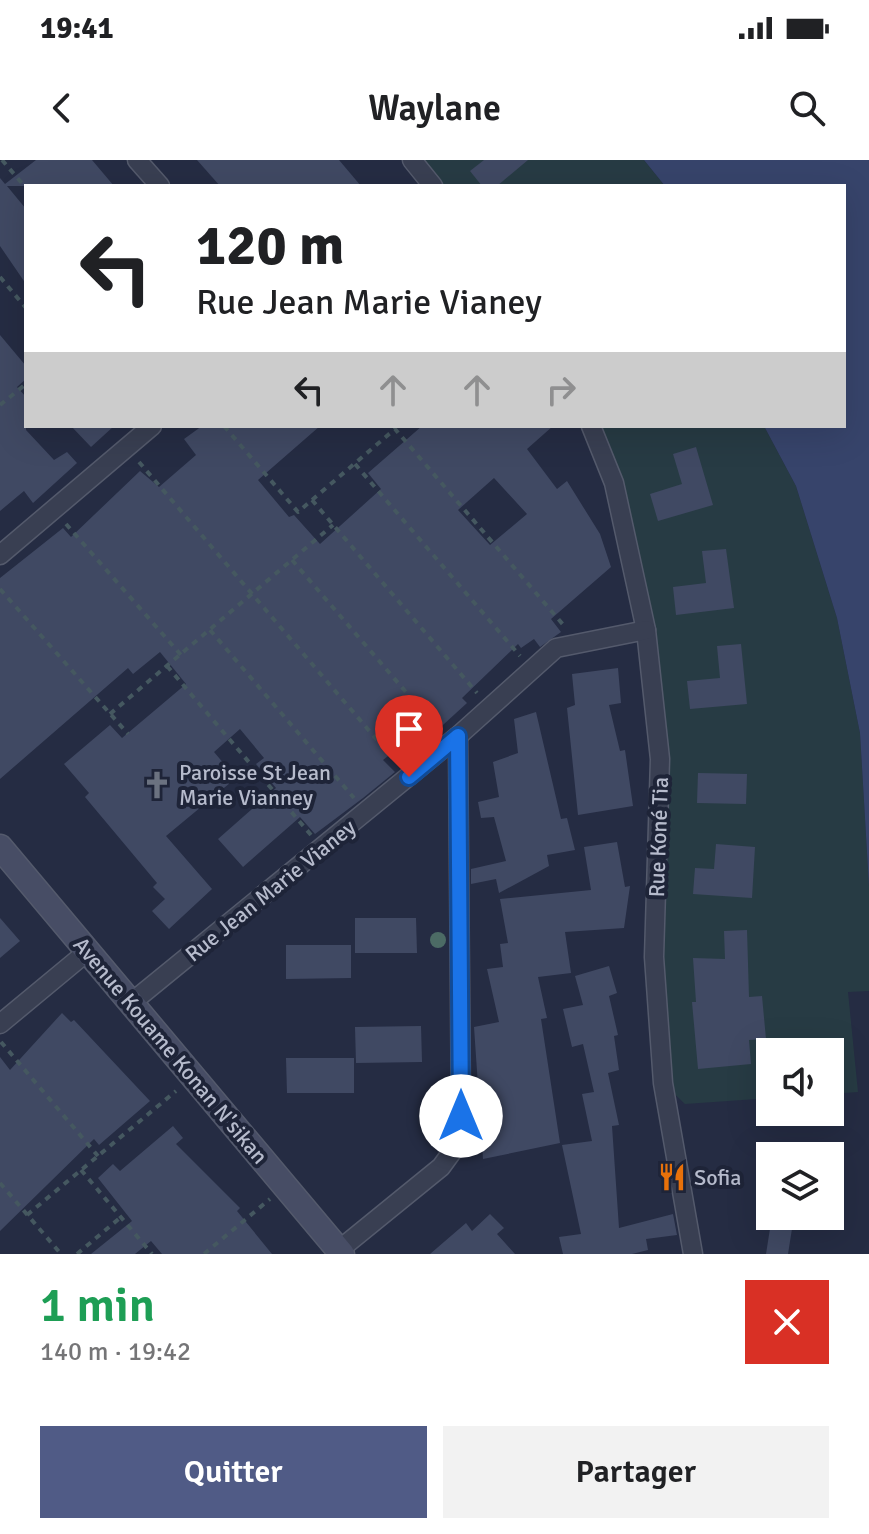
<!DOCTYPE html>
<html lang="fr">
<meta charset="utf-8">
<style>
:root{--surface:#fff;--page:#f2f2f2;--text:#202124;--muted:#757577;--accent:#505b86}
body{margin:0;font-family:Signika,sans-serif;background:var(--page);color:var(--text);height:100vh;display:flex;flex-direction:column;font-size:30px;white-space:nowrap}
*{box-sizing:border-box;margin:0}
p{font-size:26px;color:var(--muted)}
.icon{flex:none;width:44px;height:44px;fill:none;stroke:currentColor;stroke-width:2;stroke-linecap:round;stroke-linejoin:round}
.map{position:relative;height:1094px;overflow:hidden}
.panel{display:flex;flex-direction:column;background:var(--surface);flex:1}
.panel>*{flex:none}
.hud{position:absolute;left:24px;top:24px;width:822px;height:244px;border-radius:0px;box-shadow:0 8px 32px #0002;background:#fff;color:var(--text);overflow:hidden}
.controls{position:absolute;left:756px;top:878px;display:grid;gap:16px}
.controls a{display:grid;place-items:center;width:88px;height:88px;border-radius:0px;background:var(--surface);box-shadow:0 8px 32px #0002;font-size:40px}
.pin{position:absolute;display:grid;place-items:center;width:68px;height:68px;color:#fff;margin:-82px -34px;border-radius:50% 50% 50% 0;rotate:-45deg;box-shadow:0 0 8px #0007}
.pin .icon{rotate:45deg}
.me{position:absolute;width:88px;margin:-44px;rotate:0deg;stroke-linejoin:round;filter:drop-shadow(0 0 6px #0008)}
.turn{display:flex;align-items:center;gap:28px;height:168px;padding:0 40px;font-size:36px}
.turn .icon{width:104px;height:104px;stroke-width:2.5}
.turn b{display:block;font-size:56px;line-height:68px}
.lanes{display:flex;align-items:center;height:76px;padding:0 40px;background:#0003;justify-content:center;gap:40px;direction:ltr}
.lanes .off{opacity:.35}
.round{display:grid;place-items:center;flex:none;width:84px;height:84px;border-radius:0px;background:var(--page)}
.head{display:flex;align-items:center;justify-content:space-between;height:136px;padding:0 40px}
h1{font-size:48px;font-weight:600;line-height:60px;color:#1e9e55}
.action{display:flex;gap:16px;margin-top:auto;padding:16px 40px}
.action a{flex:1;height:92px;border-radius:0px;background:var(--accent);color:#fff;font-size:32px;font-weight:600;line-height:92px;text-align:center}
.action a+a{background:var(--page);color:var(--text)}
.status{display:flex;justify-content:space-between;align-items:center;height:56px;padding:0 40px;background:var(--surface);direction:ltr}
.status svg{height:22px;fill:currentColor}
header{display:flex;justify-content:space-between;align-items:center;height:104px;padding:0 40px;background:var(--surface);font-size:36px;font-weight:600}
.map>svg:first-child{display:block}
.green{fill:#273b44}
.water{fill:#37446b}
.building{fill:#404963;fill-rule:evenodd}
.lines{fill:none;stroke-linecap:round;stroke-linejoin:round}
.street-casing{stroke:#545a6c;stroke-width:21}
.secondary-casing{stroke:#545a6c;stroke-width:27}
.path{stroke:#455860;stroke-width:4;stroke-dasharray:6 6;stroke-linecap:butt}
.street{stroke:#393f52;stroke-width:18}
.secondary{stroke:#474d65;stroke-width:24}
.tree{fill:#4c6b65}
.route-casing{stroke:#114b97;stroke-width:20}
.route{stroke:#1a73e8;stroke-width:14}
.labels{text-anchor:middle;stroke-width:8;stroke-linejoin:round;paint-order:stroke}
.poi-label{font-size:22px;fill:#b6bbcc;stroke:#1e2438;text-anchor:start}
.street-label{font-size:22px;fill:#b6bbcc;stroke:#1e2438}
</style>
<div class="status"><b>19:41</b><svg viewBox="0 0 49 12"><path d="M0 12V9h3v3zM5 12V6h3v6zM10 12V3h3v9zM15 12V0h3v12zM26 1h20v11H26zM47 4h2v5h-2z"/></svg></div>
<header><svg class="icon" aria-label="back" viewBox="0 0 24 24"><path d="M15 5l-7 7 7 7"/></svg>Waylane<svg class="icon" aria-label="search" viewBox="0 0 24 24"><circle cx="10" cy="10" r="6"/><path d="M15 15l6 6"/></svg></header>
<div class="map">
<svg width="869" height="1094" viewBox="0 0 869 1094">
<rect width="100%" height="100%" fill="#252c43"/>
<g class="green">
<polygon points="412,0 644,0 665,26 433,26"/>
<polygon points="591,266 764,266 796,326 837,458 860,573 869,726 869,831 848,832 858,932 830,934 830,892 770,892 770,938 685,944 663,923 660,599 646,470"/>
</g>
<polygon class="water" points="644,0 869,0 869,726 860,573 837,458 796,326 764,266 844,266 844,26 665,26"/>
<g class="building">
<polygon points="36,0 92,0 114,26 7,26 26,49 26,124 0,86 0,18 5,24"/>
<polygon points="197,0 339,0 361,26 220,26"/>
<polygon points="484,0 528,0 497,26 482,26 470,11"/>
<polygon points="0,175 26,206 26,219 17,227 26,237 26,270 54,300 67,292 77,303 33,343 24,331 0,351"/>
<polygon points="71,266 114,266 91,287"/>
<path d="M202 266H320L258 320 289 357 294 355 320 384 381 329 368 313 422 266H553L527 289 557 329 567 321 600 374 611 407 551 459 561 472 540 487 534 479 521 488 518 484 462 538 467 543 432 575 422 583 415 575 383 600 395 612 363 638 315 674 300 657 243 707 218 679 276 628 256 604 264 598 240 569 214 592 236 618 166 676 212 729 169 769 152 751 165 739 153 727 157 723 85 637 89 633 64 604 110 565 122 578 186 524 160 492 133 514 128 508 0 619V418L63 368 71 377 140 311 159 327 196 295 184 279ZM494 318 527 354 490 385 458 350Z"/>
<polygon points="696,287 713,345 658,361 650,334 682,324 673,294"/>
<polygon points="726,389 734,448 676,455 673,427 706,423 702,391"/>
<polygon points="741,484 747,544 690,549 687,521 720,518 717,486"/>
<polygon points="618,508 621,543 609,545 620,591 625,590 633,646 578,655 567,548 575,545 572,514"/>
<polygon points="536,552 561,659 567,658 575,690 547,695 549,706 499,733 496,719 471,724 471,709 506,701 494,657 481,658 478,642 499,637 493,602 518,593 514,559"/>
<polygon points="698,613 747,614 746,644 697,643"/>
<polygon points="617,682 625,727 630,726 624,768 565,772 571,813 538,817 547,858 541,859 560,983 483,999 474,867 499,862 487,809 503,807 500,784 508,783 500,739 591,730 584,687"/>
<polygon points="716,684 755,687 752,738 693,734 695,708 714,709"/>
<polygon points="0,758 20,781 0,798"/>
<polygon points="355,758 416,758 417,793 355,793"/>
<polygon points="747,770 749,837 762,836 766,879 749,880 751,904 698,909 692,842 696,842 693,798 725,799 724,771"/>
<polygon points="286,785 351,785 351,818 286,819"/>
<polygon points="609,806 617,833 609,836 618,875 614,876 619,910 608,913 619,965 612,966 619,1068 673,1054 677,1075 646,1079 648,1090 632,1094 563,1094 559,1077 581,1074 562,985 592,981 582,934 594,932 583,884 572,887 563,849 583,845 575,816"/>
<polygon points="62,853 71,862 74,860 150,941 99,985 94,979 0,1071 0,897 10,910"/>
<polygon points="421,866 422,902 356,903 355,867"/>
<polygon points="286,898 354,898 354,933 287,933"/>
<polygon points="173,966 183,978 176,984 240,1048 237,1051 272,1094 162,1094 151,1081 135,1094 91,1094 132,1061 98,1018 113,1004 120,1011"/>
<polygon points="490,1054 504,1068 497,1074 515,1094 430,1094 466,1063 472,1071"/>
<polygon points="772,1056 794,1056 788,1094 766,1094"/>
</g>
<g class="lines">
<defs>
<g id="street">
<polyline points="137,0 160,26"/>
<polyline points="412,0 433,26"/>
<polyline points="591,266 614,323 646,470 660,599 654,797 663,923 693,1094"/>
<polyline points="0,395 152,266"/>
<polyline points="131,843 458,576 556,488 646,470"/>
<polyline points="0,864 88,791"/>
<polyline points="339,1090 441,1007 457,985 461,956 458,576"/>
</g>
<polyline id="secondary" points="0,687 342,1094"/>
</defs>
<use href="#street" class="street-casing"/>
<use href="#secondary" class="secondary-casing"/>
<g class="path">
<polyline points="2,0 26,28"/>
<polyline points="0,117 26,148"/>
<polyline points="0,245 26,224"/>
<polyline points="224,266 298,352 395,269 566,468"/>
<polyline points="139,302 396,602"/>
<polyline points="355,304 520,496"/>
<polyline points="312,340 477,533"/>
<polyline points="66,364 181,495"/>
<polyline points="292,400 437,568"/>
<polyline points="0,429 128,574"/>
<polyline points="210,470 354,638"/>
<polyline points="167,506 311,675"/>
<polyline points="110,554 333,365"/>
<polyline points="1,882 98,996"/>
<polyline points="81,1010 152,1094"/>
<polyline points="0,1023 61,1094"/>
<polyline points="27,1055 176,931"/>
<polyline points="77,1094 121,1057"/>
<polyline points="204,1094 270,1039"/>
</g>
<use href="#street" class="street"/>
<use href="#secondary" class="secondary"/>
</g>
<circle class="tree" cx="438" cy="780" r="8"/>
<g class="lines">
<defs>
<polyline id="route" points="409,617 458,576 461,956"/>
</defs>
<use href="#route" class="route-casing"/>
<use href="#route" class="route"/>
</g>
<defs>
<symbol id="church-bare" viewBox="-9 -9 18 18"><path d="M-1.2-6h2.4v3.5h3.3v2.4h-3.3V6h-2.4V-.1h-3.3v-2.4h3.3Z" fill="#6b7280" stroke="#1e2438" stroke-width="2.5" paint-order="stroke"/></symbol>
<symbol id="restaurant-bare" viewBox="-9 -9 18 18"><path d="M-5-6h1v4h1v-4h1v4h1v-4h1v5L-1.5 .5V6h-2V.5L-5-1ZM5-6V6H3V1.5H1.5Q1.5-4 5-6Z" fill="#e8710a" stroke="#1e2438" stroke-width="2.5" paint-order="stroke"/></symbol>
</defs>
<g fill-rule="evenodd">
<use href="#church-bare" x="137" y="605" width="40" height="40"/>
<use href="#restaurant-bare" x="652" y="997" width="40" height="40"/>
</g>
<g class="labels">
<g class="poi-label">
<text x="179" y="620">Paroisse St Jean<tspan x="179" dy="25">Marie Vianney</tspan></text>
<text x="694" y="1025">Sofia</text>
</g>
<g class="street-label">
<text transform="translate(658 677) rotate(-88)" y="8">Rue Koné Tia</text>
<text transform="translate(270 730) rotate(-39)" y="8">Rue Jean Marie Vianey</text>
<text transform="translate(171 890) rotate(50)" y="8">Avenue Kouame Konan N'sikan</text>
</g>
</g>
</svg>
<div class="controls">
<a><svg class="icon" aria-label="sound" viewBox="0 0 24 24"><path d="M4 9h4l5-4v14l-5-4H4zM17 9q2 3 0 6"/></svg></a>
<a><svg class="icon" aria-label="layers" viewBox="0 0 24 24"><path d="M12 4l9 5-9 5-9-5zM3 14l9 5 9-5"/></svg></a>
</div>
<div class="pin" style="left:409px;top:617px;background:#d93025"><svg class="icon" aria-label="arrive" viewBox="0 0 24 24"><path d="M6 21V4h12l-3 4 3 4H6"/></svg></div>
<svg class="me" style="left:461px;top:956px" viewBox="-20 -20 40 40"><circle r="19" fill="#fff"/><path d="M0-13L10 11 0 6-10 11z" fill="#1a73e8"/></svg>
<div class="hud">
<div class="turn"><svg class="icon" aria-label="left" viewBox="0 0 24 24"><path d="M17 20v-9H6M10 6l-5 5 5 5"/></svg><div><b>120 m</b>Rue Jean Marie Vianey</div></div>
<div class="lanes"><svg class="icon" aria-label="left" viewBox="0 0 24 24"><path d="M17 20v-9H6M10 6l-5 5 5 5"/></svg><svg class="icon off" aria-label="ahead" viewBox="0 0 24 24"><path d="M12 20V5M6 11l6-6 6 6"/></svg><svg class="icon off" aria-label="ahead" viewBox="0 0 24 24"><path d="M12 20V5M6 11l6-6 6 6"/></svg><svg class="icon off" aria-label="right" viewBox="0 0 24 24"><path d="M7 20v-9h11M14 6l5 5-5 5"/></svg></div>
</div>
</div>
<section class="panel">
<div class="head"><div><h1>1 min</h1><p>140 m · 19:42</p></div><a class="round" style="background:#d93025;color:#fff"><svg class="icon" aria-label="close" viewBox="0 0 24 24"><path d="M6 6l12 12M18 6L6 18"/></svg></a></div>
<div class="action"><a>Quitter</a><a>Partager</a></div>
</section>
